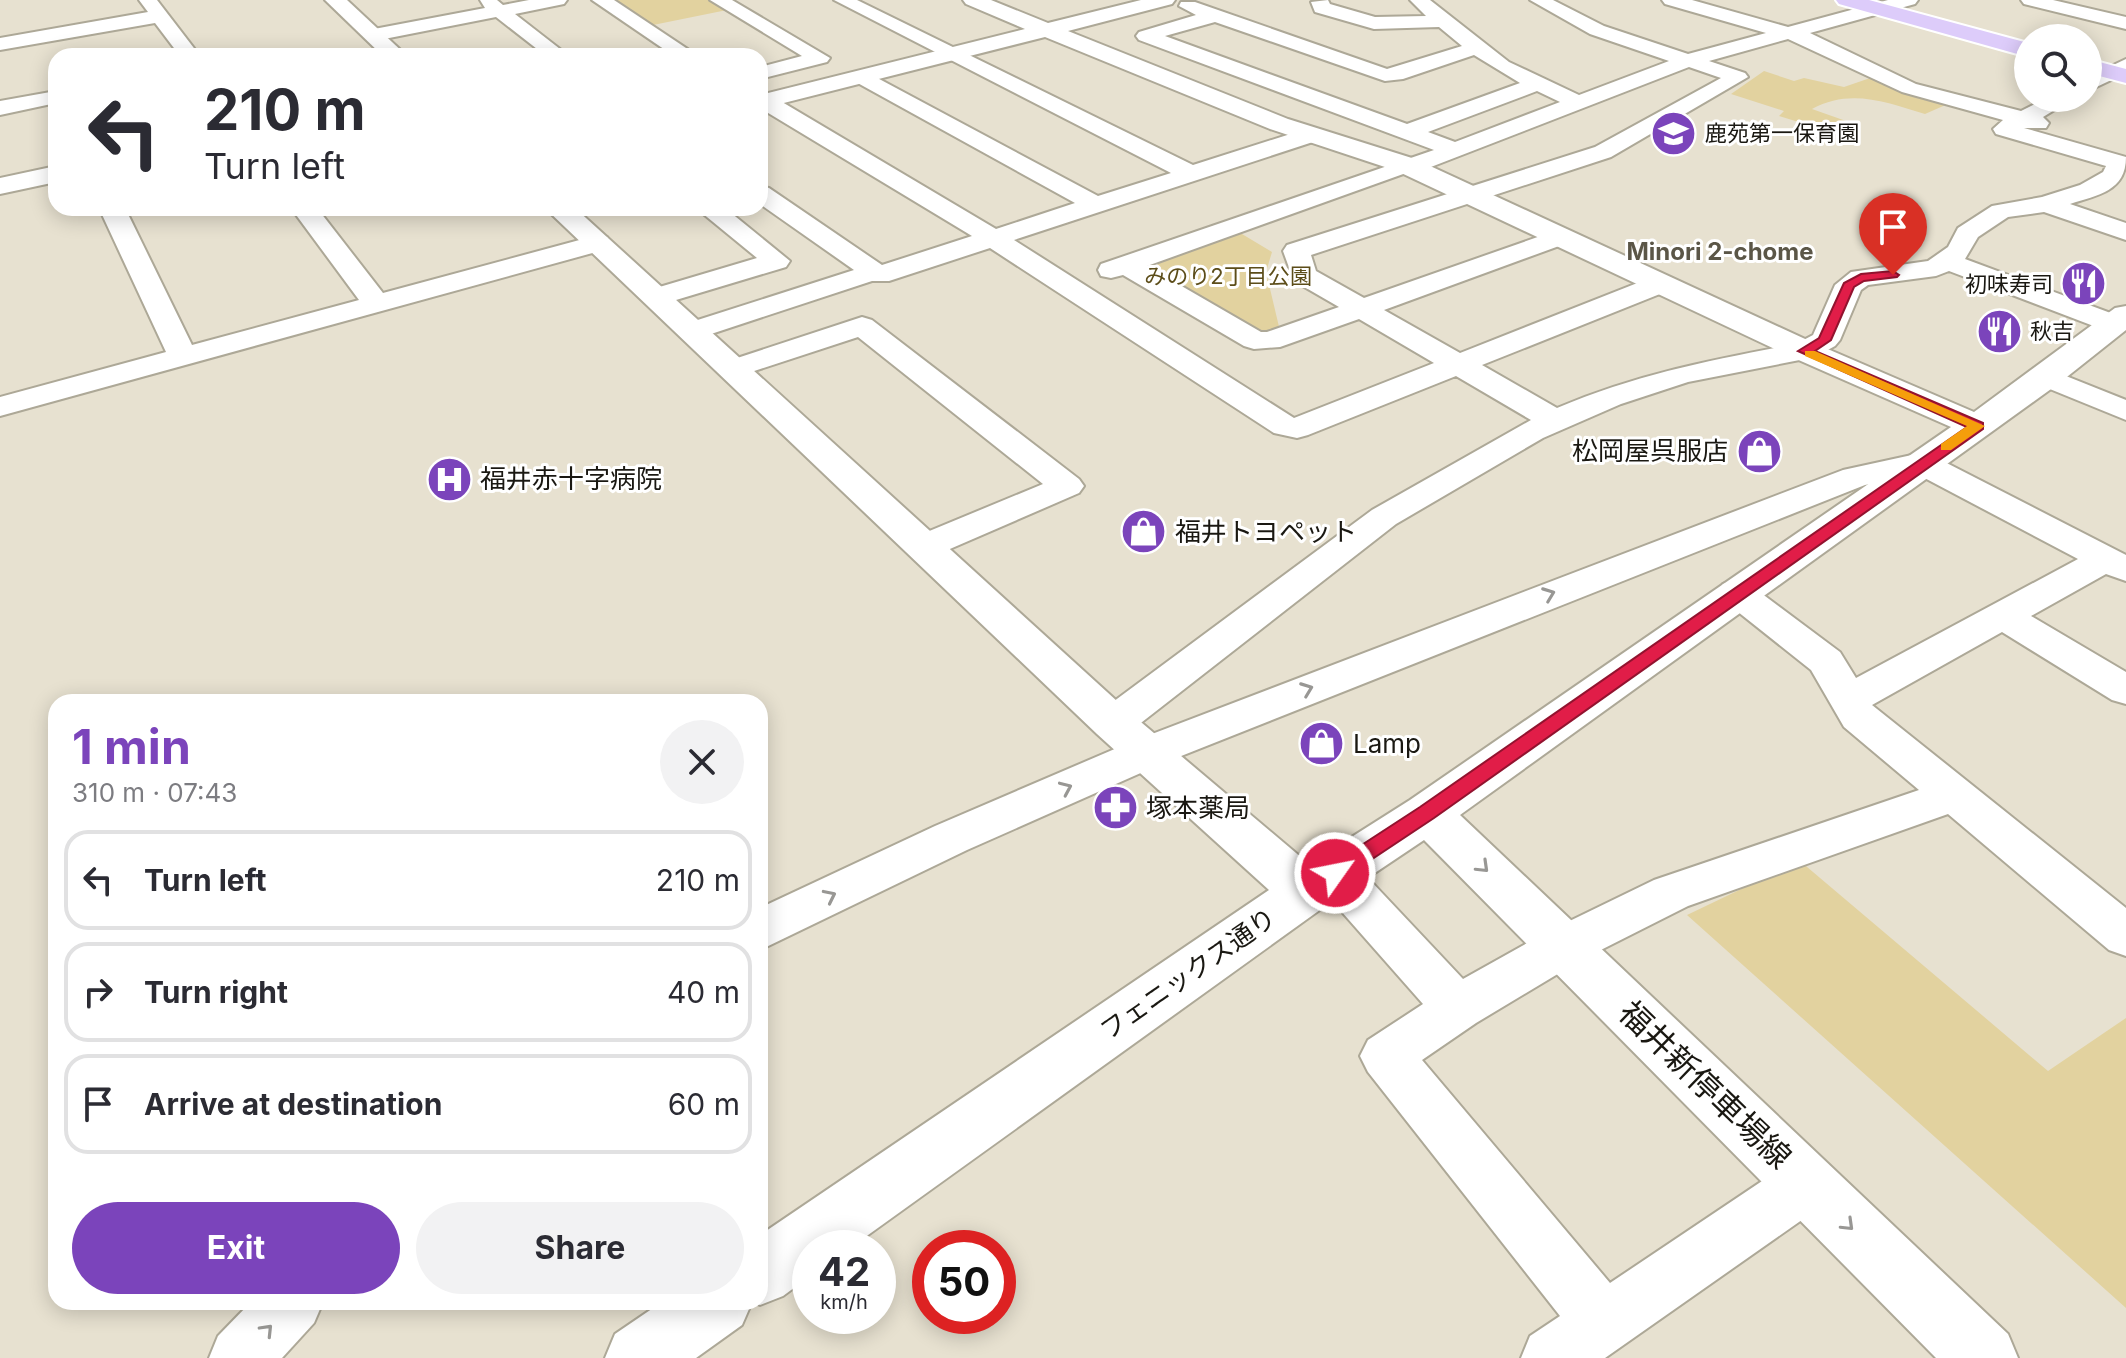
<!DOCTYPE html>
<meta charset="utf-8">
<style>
:root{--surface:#fff;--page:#f2f2f3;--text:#2b2b33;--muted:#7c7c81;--line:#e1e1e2;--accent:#7b44bb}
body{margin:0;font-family:Inter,"Noto Sans JP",sans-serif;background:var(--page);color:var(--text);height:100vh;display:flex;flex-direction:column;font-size:30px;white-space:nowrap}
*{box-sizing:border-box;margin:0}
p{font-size:26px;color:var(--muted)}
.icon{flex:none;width:44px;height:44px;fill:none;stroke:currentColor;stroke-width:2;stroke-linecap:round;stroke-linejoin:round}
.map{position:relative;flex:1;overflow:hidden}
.drawer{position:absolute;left:48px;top:694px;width:720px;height:616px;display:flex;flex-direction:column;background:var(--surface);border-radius:24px;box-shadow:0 4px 20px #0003}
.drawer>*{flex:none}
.hud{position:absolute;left:48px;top:48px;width:720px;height:168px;border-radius:24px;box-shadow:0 4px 20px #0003;background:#fff;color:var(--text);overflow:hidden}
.controls{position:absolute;left:2014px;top:24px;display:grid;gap:16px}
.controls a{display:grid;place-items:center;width:88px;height:88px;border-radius:50%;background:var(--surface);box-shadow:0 4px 20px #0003;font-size:40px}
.speed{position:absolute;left:792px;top:1230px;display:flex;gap:16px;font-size:40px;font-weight:700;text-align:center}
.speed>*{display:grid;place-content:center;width:104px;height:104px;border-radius:50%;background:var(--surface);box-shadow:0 4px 20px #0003;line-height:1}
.speed small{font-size:20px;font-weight:400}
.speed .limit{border:12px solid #d22;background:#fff;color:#111}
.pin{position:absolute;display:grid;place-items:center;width:68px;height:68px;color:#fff;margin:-82px -34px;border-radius:50% 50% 50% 0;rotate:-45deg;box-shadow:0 0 8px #0007}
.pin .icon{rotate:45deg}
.me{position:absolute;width:88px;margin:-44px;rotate:57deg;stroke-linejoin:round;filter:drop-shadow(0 0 6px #0008)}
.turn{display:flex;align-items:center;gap:28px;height:168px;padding:0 24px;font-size:36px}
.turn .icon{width:104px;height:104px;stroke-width:2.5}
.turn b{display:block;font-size:56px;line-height:68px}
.round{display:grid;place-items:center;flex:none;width:84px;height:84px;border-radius:42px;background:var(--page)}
.summary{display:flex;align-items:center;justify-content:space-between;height:136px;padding:0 24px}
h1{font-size:48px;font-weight:700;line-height:60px;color:var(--accent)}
.action{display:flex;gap:16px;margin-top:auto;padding:16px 24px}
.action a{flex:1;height:92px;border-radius:48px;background:var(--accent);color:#fff;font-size:32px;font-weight:700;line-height:92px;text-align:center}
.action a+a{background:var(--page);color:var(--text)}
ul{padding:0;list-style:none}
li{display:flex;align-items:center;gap:24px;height:100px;margin:0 16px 12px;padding:0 8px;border:4px solid var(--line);border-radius:24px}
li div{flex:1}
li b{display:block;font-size:30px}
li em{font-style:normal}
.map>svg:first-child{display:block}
.green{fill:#e2d29f}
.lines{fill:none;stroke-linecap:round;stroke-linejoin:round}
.street-casing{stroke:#ada897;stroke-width:4}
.secondary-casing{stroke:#ada897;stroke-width:4}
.primary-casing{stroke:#fff;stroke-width:4}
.street{fill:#fff;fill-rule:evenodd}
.secondary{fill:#fff;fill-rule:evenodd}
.primary{fill:#ddccfa;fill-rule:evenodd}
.oneway{stroke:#989794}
.route{fill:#e11d48;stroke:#92132f;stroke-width:2}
.slow{fill:#f59e0b}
.labels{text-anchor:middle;stroke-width:6;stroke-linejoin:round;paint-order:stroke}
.far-poi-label{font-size:22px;fill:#1a1812;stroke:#fff;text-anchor:start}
.far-park-label{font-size:22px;fill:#5c4d19;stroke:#fff}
.far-neighbourhood-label{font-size:24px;font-weight:bold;fill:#5b5647;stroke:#fff}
.poi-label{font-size:26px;fill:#1a1812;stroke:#fff;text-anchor:start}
.street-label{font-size:26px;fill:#1a1812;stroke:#fff}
.near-street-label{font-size:32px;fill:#1a1812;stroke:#fff}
</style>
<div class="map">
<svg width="2126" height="1358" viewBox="0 0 2126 1358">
<rect width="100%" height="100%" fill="#e7e1d0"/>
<g class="green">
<polygon points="613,0 709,0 727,10 653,25"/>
<path d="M1764 71 1794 81 1804 78 1844 87 1876 76 1950 103 1925 114C1886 102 1850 88 1812 109L1846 121 1818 128 1779 116 1784 111 1731 94Z"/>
<polygon points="1237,231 1272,252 1266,272 1280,331 1269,335 1252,332 1145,270 1147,262"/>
<polygon points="1800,861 2048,1071 2126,1018 2126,1308 1687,915"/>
</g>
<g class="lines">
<defs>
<g id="street">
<polygon points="139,0 157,0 200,56 180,56 155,23 0,50 0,38 148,12"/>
<polygon points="480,0 497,0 503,5 529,0 567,0 564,4 515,14 569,56 546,56 496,17 374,41 364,35 374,29 485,8"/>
<polygon points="592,0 614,0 698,56 674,56"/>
<polygon points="710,0 732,0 830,58 827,62 760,79 760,67 802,56"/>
<path d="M834 0H857L1193 165 1303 130H1319L1322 135 1319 140 1014 240 1294 418 1434 363 1359 319 1280 347 1254 349 1244 346 1123 275 1111 278 1101 276 1098 270 1101 264 1434 150 1139 40 1136 36 1139 32 1196 15 1179 6 1181 2H1195L1387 69 1462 46 1439 27 1374 29 1315 12 1311 2 1328 0 1330 4 1375 17 1426 16 1410 0H1430L1509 62 1579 95 1669 61 1590 34 1530 0H1553L1604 26 1688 54 1766 33 1665 4 1662 0H1692L1788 27 1888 0H1918L1915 4 1810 33 1916 84 2021 111 2047 98H2074L2043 117 2049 123 2046 128H2024L2126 157C2126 191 2098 195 2070 204L2126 223V240L2044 212 2008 217 1978 237 1965 259 2124 318 2126 327 2114 333 2104 330 1949 271 1936 276 1868 285 1861 290 1840 340 1835 346 1815 357 1688 382 1621 404 1543 438 1396 524 1128 733 1113 738 1098 733 1092 723 1098 713 1372 510 1531 420 1456 376 1308 435 1297 438 1274 433 990 248 889 281H872L702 337 692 340 682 337 678 331 682 325 854 270 760 204V186L769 188 882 265 972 236 760 108V96H772L996 229 1075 203 854 81 851 77 854 73H868L1098 196 1171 173ZM1215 22 1385 81 1403 79 1474 55 1520 83 1407 124 1165 36ZM1788 39 1902 92 2003 120 1993 129 1996 134 2106 166 2103 172 2080 185 2042 197 1992 206 1958 228 1948 247 1928 261 1851 272 1835 285 1813 335 1796 344C1711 360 1638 374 1557 408L1482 365 1670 290 1674 284 1670 278 1660 276 1650 278 1460 353 1384 310 1570 242 1574 237 1570 232H1552L1364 298 1316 271 1311 255 1611 157 1748 77 1745 73 1709 61ZM1689 67 1721 78 1595 147 1287 245 1283 251 1294 281 1339 307 1267 332H1261L1147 266 1406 173 1418 172ZM1537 91 1560 102 1455 142 1428 132Z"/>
<polygon points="2021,0 2053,0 2126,17 2126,29 2024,4"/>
<polygon points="2126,59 2126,73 2088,91 2088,77"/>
<polygon points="56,91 56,103 0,115 0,101"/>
<polygon points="99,208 125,208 192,345 359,300 291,208 317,208 383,293 598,235 607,237 611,243 607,249 0,416 0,397 166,352"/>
<polygon points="696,208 725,208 790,261 786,267 666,303 656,305 646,303 642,297 646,291 757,258"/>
<polygon points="862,317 872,320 1079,479 1084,486 1079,493 936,555 923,558 910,555 905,547 910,539 1043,484 858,337 733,378 722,375 718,369 722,363"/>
<polygon points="2046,368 2126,400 2126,420 2035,383 2031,377 2035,371"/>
<polygon points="1921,453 1933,456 2126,555 2126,581 2106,574 2031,616 2126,672 2126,704 2112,700 2002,632 1872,705 2126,908 2126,956 2109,950 1948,814 1688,906 1581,960 1476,1023 1422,1060 1610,1283 1786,1165 1806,1157 1826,1165 1834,1184 1826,1203 1605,1358 1521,1358 1530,1336 1560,1316 1368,1072 1360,1056 1368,1040 1423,1004 1319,886 1312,873 1319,860 1335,855 1351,860 1463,979 1547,932 1654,880 1919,790 1844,727 1811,670 1723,600 1717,592 1723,584 1736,580 1749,584 1840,652 1856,678 2078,559 1917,474 1865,485 1161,764 967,850 760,950 760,908 935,826 1131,742 1843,470"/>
<polygon points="251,1302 323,1302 314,1323 282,1358 209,1358 218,1336"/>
</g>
<g id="secondary">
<polygon points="325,0 347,0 407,56 383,56"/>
<polygon points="963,0 991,0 1048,23 1141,0 1175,0 1172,4 1068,31 1288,119 1415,159 1816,344 1974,412 2115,308 2126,306 2126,330 2058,384 1460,815 2008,1334 2018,1358 1936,1358 1424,840 1324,907 850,1248 810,1248 810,1276 783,1296 760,1305 752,1302 742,1325 696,1358 605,1358 615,1334 662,1302 760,1302 760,1235 1269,890 1097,734 545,208 575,208 1129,712 1309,864 1410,800 1951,427 1794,358 1397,171 1270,129 1045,37 760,109 760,95 1025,29 966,4"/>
<polygon points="56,166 56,182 0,194 0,178"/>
</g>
<g id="primary">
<polygon points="1836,0 1869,0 2028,43 2028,57 1839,4"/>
<polygon points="2088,59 2126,69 2126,83 2088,73"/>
</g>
</defs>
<use href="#street" class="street-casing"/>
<use href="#secondary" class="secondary-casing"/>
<use href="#primary" class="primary-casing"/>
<use href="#street" class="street"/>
<use href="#secondary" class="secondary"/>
<use href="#primary" class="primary"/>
</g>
<defs><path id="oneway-chevron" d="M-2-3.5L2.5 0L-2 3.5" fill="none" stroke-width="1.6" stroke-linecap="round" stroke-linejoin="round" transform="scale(2)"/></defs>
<g class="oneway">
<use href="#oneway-chevron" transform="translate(1549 594) rotate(-21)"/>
<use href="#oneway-chevron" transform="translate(1307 689) rotate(-21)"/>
<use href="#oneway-chevron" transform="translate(1066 788) rotate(-24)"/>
<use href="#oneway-chevron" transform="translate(1483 867) rotate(44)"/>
<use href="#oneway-chevron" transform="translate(830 896) rotate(-26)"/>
<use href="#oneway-chevron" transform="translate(1848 1225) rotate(44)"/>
<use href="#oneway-chevron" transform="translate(267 1330) rotate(-46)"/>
</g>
<polygon class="route" points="1893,271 1899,275 1897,277 1864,281 1854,287 1831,340 1815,351 1983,423 1983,429 1434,818 1342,879 1335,881 1328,879 1324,873 1328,867 1420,807 1967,427 1798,351 1819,338 1844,283 1861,274"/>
<polygon class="slow" points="1805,351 1815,351 1985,426 1951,450 1941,450 1941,444 1967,426 1805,356"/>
<defs>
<symbol id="school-disc" viewBox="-11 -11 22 22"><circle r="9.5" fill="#7b44bb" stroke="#fff"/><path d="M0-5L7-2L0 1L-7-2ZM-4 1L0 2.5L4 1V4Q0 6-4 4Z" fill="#fff"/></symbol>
<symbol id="restaurant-disc" viewBox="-11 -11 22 22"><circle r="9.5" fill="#7b44bb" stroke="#fff"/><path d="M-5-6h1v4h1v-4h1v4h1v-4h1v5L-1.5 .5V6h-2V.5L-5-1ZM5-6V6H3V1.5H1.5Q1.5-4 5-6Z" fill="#fff"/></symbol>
<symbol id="shop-disc" viewBox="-11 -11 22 22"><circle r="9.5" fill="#7b44bb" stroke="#fff"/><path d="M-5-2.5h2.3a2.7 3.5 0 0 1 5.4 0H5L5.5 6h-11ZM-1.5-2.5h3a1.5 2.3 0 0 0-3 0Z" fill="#fff"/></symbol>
<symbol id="hospital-disc" viewBox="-11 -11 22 22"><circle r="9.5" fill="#7b44bb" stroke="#fff"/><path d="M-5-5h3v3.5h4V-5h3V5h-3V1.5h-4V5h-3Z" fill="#fff"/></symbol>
<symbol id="pharmacy-disc" viewBox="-11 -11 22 22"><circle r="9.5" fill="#7b44bb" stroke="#fff"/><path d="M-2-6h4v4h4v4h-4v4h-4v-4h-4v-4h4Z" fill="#fff"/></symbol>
</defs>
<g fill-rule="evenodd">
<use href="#school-disc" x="1648" y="108" width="51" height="51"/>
<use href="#restaurant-disc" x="2058" y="258" width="51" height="51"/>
<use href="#restaurant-disc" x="1974" y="306" width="51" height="51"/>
<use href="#shop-disc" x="1734" y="426" width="51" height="51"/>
<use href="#hospital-disc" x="424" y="454" width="51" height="51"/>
<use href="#shop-disc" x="1118" y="506" width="51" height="51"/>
<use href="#shop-disc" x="1296" y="718" width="51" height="51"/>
<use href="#pharmacy-disc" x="1090" y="782" width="51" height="51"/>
</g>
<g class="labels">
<g class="far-poi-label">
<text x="1705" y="141">鹿苑第一保育園</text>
<text x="2053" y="292" text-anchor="end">初味寿司</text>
<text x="2030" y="339">秋吉</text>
</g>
<g class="far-park-label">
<text x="1228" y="284">みのり2丁目公園</text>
</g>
<g class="far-neighbourhood-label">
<text x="1720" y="260">Minori 2-chome</text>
</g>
<g class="poi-label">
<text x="1728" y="460" text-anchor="end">松岡屋呉服店</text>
<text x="480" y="488">福井赤十字病院</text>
<text x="1175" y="541">福井トヨペット</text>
<text x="1353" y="753">Lamp</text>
<text x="1146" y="817">塚本薬局</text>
</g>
<g class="street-label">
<text transform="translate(1188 974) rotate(-35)" y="9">フェニックス通り</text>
</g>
<g class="near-street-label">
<text transform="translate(1705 1085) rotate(44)" y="11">福井新停車場線</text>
</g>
</g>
</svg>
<div class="controls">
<a><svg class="icon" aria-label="search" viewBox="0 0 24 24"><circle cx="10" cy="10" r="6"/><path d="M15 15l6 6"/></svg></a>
</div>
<div class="speed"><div>42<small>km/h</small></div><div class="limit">50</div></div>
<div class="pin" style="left:1893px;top:275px;background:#d93025"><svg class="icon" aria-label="arrive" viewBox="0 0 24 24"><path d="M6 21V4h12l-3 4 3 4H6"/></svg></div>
<svg class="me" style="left:1335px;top:873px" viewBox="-20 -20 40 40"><circle r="17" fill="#e11d48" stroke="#fff" stroke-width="3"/><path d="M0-11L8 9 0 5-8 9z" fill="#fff"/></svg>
<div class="hud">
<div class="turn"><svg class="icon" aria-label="left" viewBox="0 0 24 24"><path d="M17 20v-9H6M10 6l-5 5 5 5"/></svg><div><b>210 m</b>Turn left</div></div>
</div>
<section class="drawer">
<div class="summary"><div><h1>1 min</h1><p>310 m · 07:43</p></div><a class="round"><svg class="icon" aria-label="close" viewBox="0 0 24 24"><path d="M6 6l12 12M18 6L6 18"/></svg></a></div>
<ul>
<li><svg class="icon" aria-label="left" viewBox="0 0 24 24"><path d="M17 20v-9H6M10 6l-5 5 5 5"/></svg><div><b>Turn left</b></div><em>210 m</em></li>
<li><svg class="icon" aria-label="right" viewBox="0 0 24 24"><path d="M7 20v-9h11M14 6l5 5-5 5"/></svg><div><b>Turn right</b></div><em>40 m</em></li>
<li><svg class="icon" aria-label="arrive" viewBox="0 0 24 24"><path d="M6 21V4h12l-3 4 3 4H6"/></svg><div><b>Arrive at destination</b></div><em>60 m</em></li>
</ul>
<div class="action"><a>Exit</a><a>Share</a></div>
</section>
</div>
